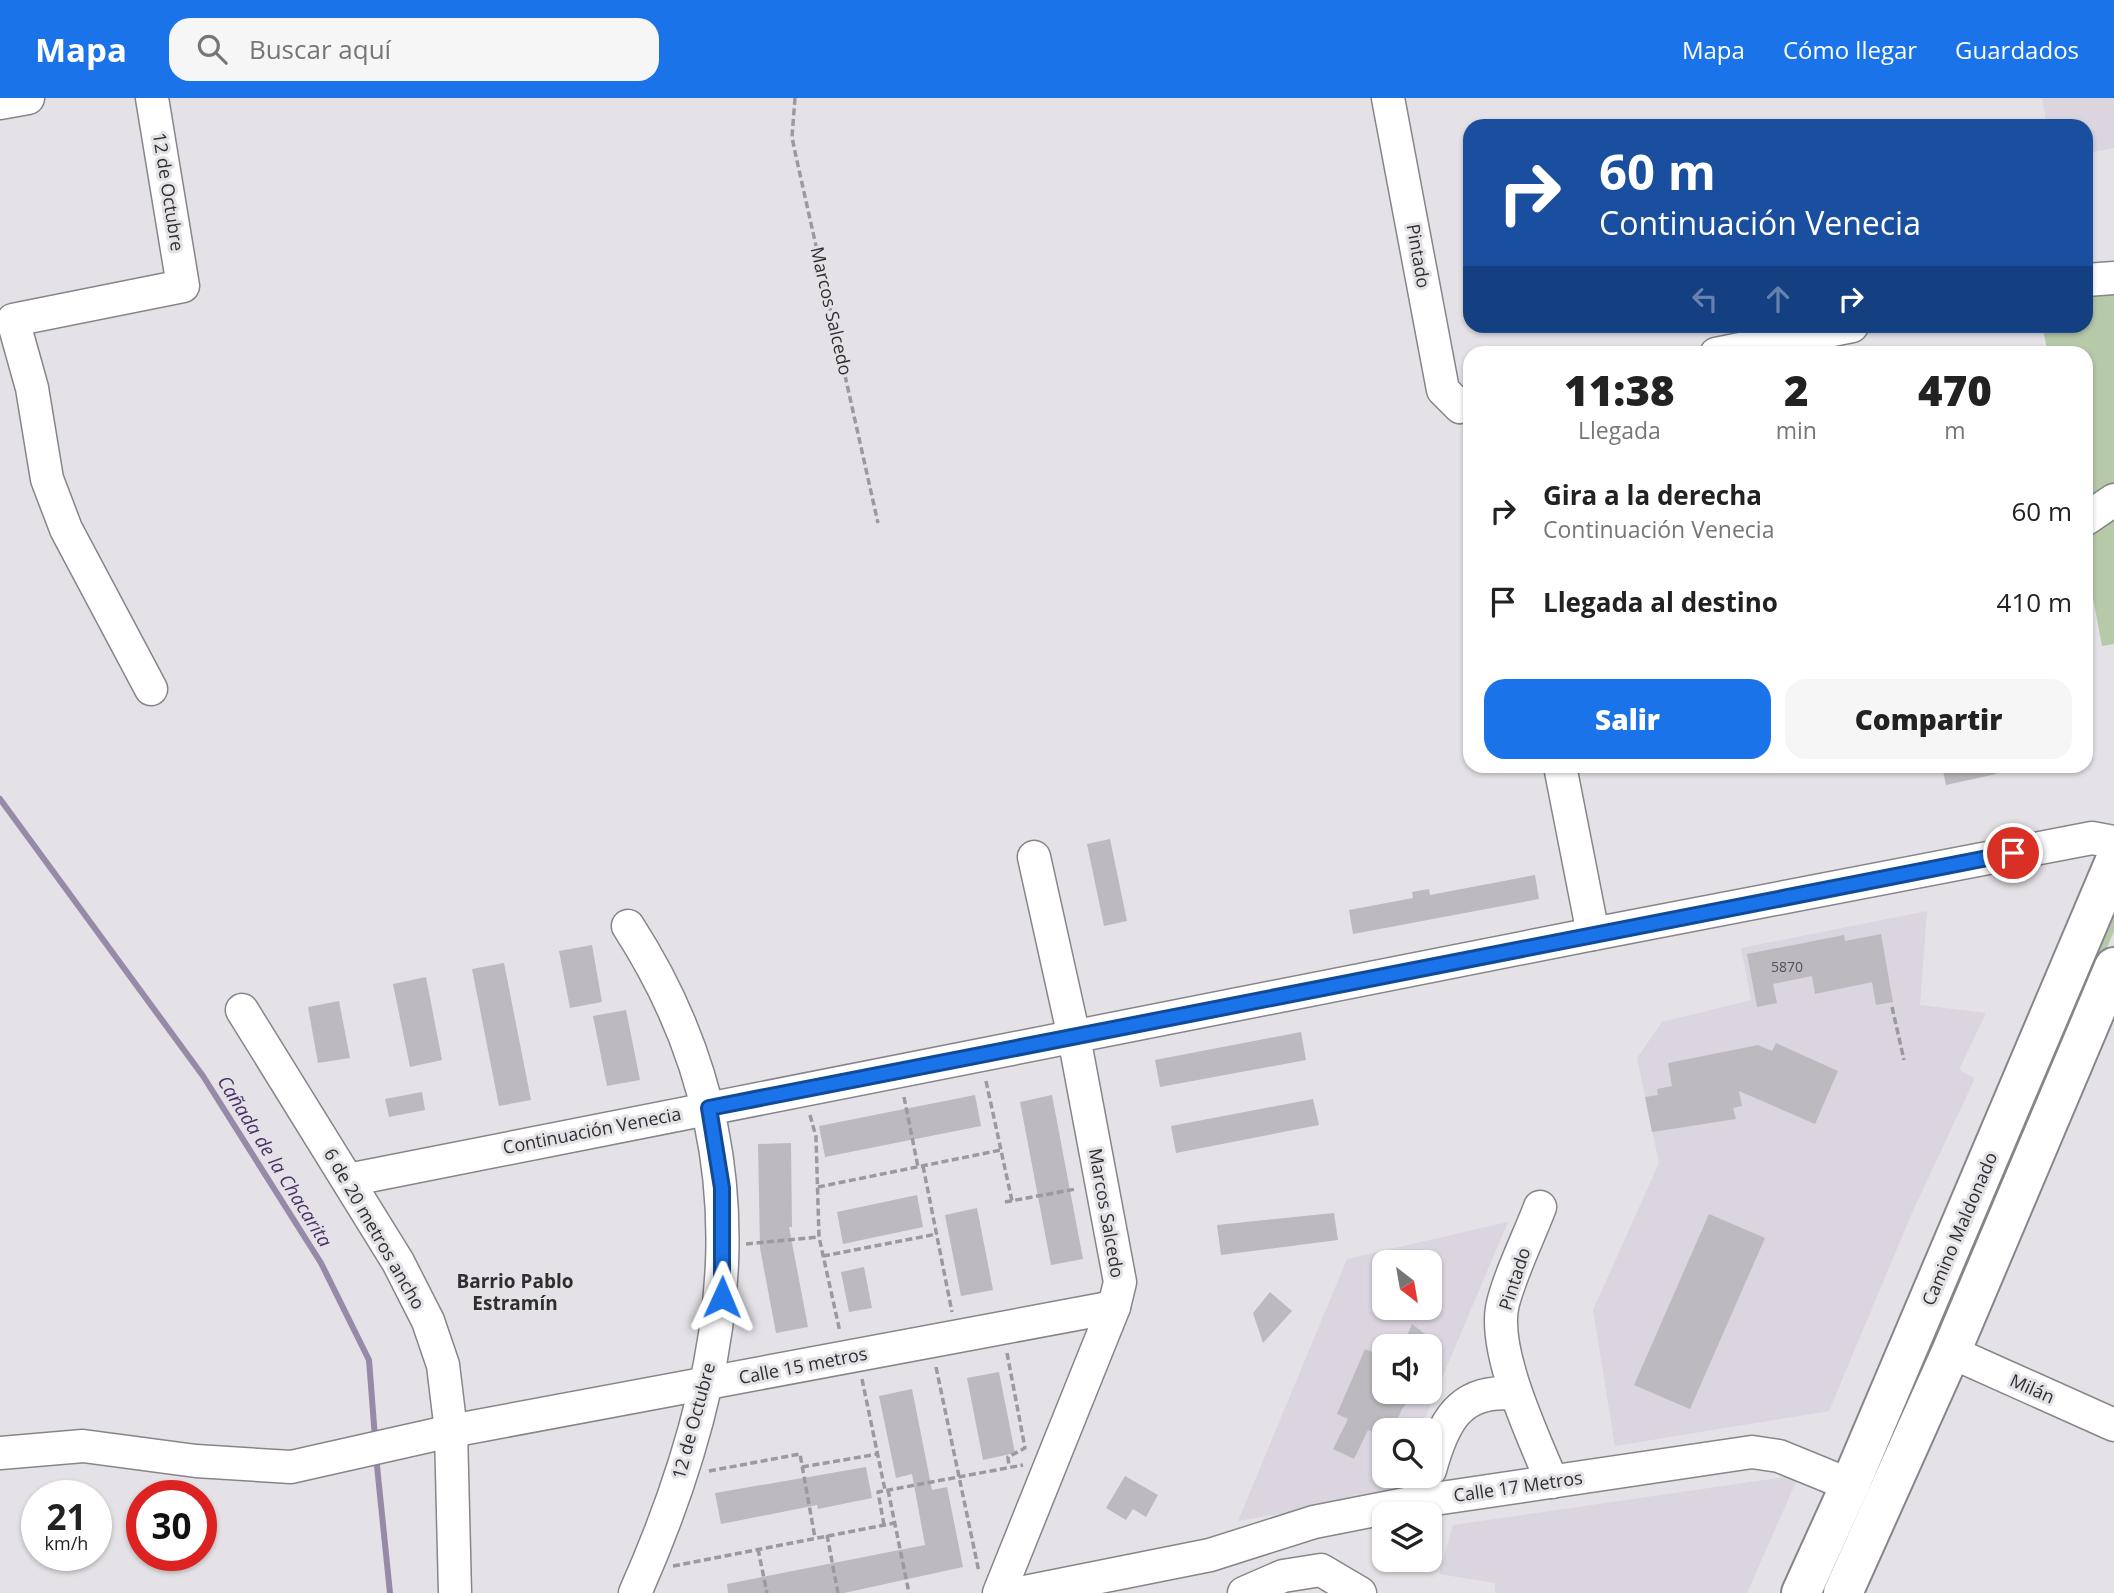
<!DOCTYPE html>
<html lang="es">
<meta charset="utf-8">
<style>
:root{--surface:#fff;--page:#f6f6f6;--text:#222;--muted:#767676;--accent:#1a73e8}
body{margin:0;font-family:"Open Sans",sans-serif;background:var(--page);color:var(--text);height:100vh;display:flex;flex-direction:column;font-size:26px;white-space:nowrap}
*{box-sizing:border-box;margin:0}
p{font-size:23px;color:var(--muted)}
.icon{flex:none;width:38px;height:38px;fill:none;stroke:currentColor;stroke-width:2;stroke-linecap:round;stroke-linejoin:round}
.map{position:relative;flex:1;overflow:hidden}
.details{position:absolute;left:1463px;top:248px;width:630px;height:427px;display:flex;flex-direction:column;background:var(--surface);border-radius:21px;box-shadow:0 2px 5px #0004}
.details>*{flex:none}
.banner{position:absolute;left:1463px;top:21px;width:630px;height:214px;border-radius:21px;box-shadow:0 2px 5px #0004;background:#1a4fa0;color:#fff;overflow:hidden}
.needle{width:46px;rotate:149deg}
.tools{position:absolute;left:1372px;top:1152px;display:grid;gap:14px}
.tools a{display:grid;place-items:center;width:70px;height:70px;border-radius:14px;background:var(--surface);box-shadow:0 2px 5px #0004;font-size:35px}
.speed{position:absolute;left:21px;top:1382px;display:flex;gap:14px;font-size:35px;font-weight:700;text-align:center}
.speed>*{display:grid;place-content:center;width:91px;height:91px;border-radius:50%;background:var(--surface);box-shadow:0 2px 5px #0004;line-height:1}
.speed small{font-size:18px;font-weight:400}
.speed .limit{border:10px solid #d22;background:#fff;color:#111}
.pin{position:absolute;display:grid;place-items:center;width:60px;height:60px;color:#fff;margin:-30px;border:4px solid #fff;border-radius:50%;box-shadow:0 2px 7px #0007}
.me{position:absolute;width:77px;margin:-38px;rotate:1deg;stroke-linejoin:round;filter:drop-shadow(0 0 5px #0008)}
.turn{display:flex;align-items:center;gap:24px;height:147px;padding:0 21px;font-size:32px}
.turn .icon{width:91px;height:91px;stroke-width:2.5}
.turn b{display:block;font-size:49px;line-height:60px}
.lanes{display:flex;align-items:center;height:66px;padding:0 21px;background:#0003;justify-content:center;gap:35px;direction:ltr}
.lanes .off{opacity:.35}
.eta{display:flex;justify-content:space-evenly;align-items:center;height:119px;text-align:center}
.eta b{font-size:42px;font-weight:800;line-height:49px}
.primary-button{display:flex;gap:14px;margin-top:auto;padding:14px 21px}
.primary-button a{flex:1;height:80px;border-radius:21px;background:var(--accent);color:#fff;font-size:28px;font-weight:800;line-height:80px;text-align:center}
.primary-button a+a{background:var(--page);color:var(--text)}
ul{padding:0;list-style:none}
li{display:flex;align-items:center;gap:21px;height:91px;padding:0 21px}
li div{flex:1}
li b{display:block;font-size:26px}
li em{font-style:normal}
header{display:flex;align-items:center;gap:42px;box-sizing:border-box;height:98px;padding:0 35px;background:var(--accent);color:#fff}
header strong{font-size:33px}
nav{display:flex;gap:38px;margin-inline-start:auto;font-size:24px}
.search{width:490px;height:63px;background:var(--page);display:flex;align-items:center;gap:18px;box-sizing:border-box;padding:0 24px;border-radius:21px;color:var(--muted);font-size:26px}
.map>svg:first-child{display:block}
.built{fill:#dad5df;fill-rule:evenodd}
.green{fill:#b6c9a9}
.lines{fill:none;stroke-linecap:round;stroke-linejoin:round}
.stream{stroke:#9789a8;stroke-width:6}
.building{fill:#bcbabe}
.minor-casing{stroke:#878589;stroke-width:35}
.major-casing{stroke:#878589;stroke-width:42}
.path{stroke:#9b9a9d;stroke-width:3.5;stroke-dasharray:7 3.5;stroke-linecap:butt}
.minor{stroke:#fff;stroke-width:32}
.major{stroke:#fff;stroke-width:38}
.route-casing{stroke:#114b97;stroke-width:18}
.route{stroke:#1a73e8;stroke-width:12}
.labels{text-anchor:middle;stroke-width:6;stroke-linejoin:round;paint-order:stroke}
.number-label{font-size:14px;fill:#525254}
.street-label{font-size:18px;fill:#2f2f30;stroke:#e4e2e6}
.water-label{font-size:19px;font-style:italic;fill:#4c3169;stroke:#e4e2e6}
.neighbourhood-label{font-size:19px;font-weight:bold;fill:#2f2f30;stroke:#e4e2e6}
</style>
<header>
<strong>Mapa</strong>
<div class="search"><svg class="icon" aria-label="search" viewBox="0 0 24 24"><circle cx="10" cy="10" r="6"/><path d="M15 15l6 6"/></svg>Buscar aquí</div>
<nav><a>Mapa</a><a>Cómo llegar</a><a>Guardados</a></nav>
</header>
<div class="map">
<svg width="2114" height="1495" viewBox="0 0 2114 1495">
<rect width="100%" height="100%" fill="#e4e2e6"/>
<g class="built">
<polygon points="2042,0 2114,0 2114,50 2086,55 2086,28 2047,28"/>
<polygon points="1927,813 1920,907 1986,915 1959,972 1975,980 1912,1115 1829,1313 1615,1348 1593,1212 1659,1065 1637,960 1662,924 1751,902 1741,850"/>
<path d="M1508 1124 1420 1332H1384V1377H1401L1394 1395 1238 1423 1347 1161ZM1384 1164H1430V1209H1384ZM1384 1248H1430V1293H1384Z"/>
<polygon points="1799,1377 1747,1495 1495,1495 1495,1485 1439,1476 1453,1427"/>
</g>
<g class="green">
<polygon points="2114,191 2114,387 2086,411 2086,256 2048,255 2042,228 2086,228 2086,192"/>
<polygon points="2114,413 2114,546 2102,548 2086,462 2086,435"/>
<polygon points="2114,808 2114,833 2044,1002 1828,1495 1818,1495 2033,1005"/>
</g>
<g class="lines">
<g class="stream">
<polyline points="0,701 203,978 321,1165 369,1262 375,1340"/>
<polyline points="376,1358 390,1495"/>
</g>
</g>
<g class="building">
<polygon points="1942,668 1995,668 1996,676 1946,687"/>
<polygon points="1110,741 1127,823 1104,828 1087,746"/>
<polygon points="1535,777 1539,801 1353,836 1349,812 1413,800 1412,794 1429,791 1430,797"/>
<polygon points="1881,836 1893,904 1876,907 1872,884 1815,896 1812,878 1773,886 1777,905 1757,909 1747,856 1844,837 1845,843"/>
<polygon points="592,847 602,904 570,910 559,853"/>
<polygon points="504,865 531,1002 499,1008 472,871"/>
<polygon points="426,879 442,962 410,969 393,886"/>
<polygon points="339,903 350,960 318,965 308,909"/>
<polygon points="626,912 640,982 607,988 593,918"/>
<polygon points="1301,934 1306,962 1160,989 1155,962"/>
<polygon points="1776,945 1838,973 1815,1026 1739,993 1742,1008 1733,1010 1736,1021 1652,1034 1645,999 1658,997 1657,991 1672,988 1668,965 1758,947 1772,953"/>
<polygon points="422,994 425,1012 389,1019 385,1001"/>
<polygon points="975,997 981,1028 825,1059 819,1028"/>
<polygon points="1052,997 1083,1161 1051,1167 1020,1004"/>
<polygon points="1313,1001 1319,1027 1176,1055 1171,1028"/>
<polygon points="791,1045 792,1129 789,1129 808,1229 776,1235 760,1150 758,1046"/>
<polygon points="917,1097 923,1129 843,1146 837,1114"/>
<polygon points="977,1110 993,1192 961,1198 945,1117"/>
<polygon points="1334,1115 1338,1142 1221,1157 1217,1127"/>
<polygon points="1709,1116 1765,1140 1690,1311 1634,1287"/>
<polygon points="864,1169 872,1210 849,1214 841,1174"/>
<polygon points="1270,1194 1292,1213 1263,1245 1253,1215"/>
<polygon points="1412,1226 1441,1248 1403,1248"/>
<polygon points="1365,1251 1384,1259 1384,1293 1416,1293 1402,1311 1393,1332 1384,1332 1384,1338 1368,1332 1354,1361 1333,1351 1348,1321 1337,1316"/>
<polygon points="999,1274 1015,1355 983,1362 967,1280"/>
<polygon points="912,1291 932,1392 947,1389 963,1469 844,1495 728,1495 727,1486 925,1447 912,1376 896,1380 879,1298"/>
<polygon points="866,1369 872,1400 818,1411 817,1407 721,1426 715,1395"/>
<polygon points="1125,1378 1158,1397 1146,1419 1133,1411 1126,1422 1106,1410"/>
</g>
<g class="lines">
<defs>
<g id="minor">
<polyline points="1388,0 1443,292 1460,309 1470,306"/>
<polyline points="0,5 28,0"/>
<polyline points="2086,182 2114,180"/>
<polyline points="1716,256 1852,228"/>
<polyline points="2086,421 2114,402"/>
<polyline points="151,591 66,431 47,381 32,290 13,222 183,188 152,0"/>
<polyline points="1560,668 1593,836"/>
<path d="M628 828C769 1046 736 1268 635 1495"/>
<polyline points="242,912 398,1164 428,1223 443,1267 451,1333 455,1495"/>
<polyline points="348,1082 1593,836 2092,740 2114,744"/>
<path d="M1540 1109C1530 1136 1507 1183 1502 1210 1494 1257 1534 1340 1552 1384"/>
<polyline points="1951,1254 2114,1327"/>
<polyline points="0,1355 83,1348 196,1363 291,1369 451,1333 1114,1209"/>
<path d="M1430 1372C1443 1325 1459 1289 1516 1296"/>
<polyline points="999,1495 1114,1209 1120,1184 1074,939 1034,759"/>
<polyline points="1020,1495 1210,1457 1314,1424 1421,1403 1752,1354 1779,1358 1850,1387"/>
<polyline points="1244,1495 1283,1478 1321,1472 1360,1495"/>
</g>
<g id="major">
<polyline points="1801,1495 1850,1387 2114,765"/>
<polyline points="1843,1495 1951,1254 2114,869"/>
</g>
</defs>
<use href="#minor" class="minor-casing"/>
<use href="#major" class="major-casing"/>
<g class="path">
<polyline points="795,0 792,39 795,54 878,425"/>
<polyline points="1892,909 1904,962"/>
<polyline points="986,983 1012,1103"/>
<polyline points="904,999 918,1069"/>
<polyline points="810,1017 816,1039 819,1139 840,1234"/>
<polyline points="923,1068 952,1214"/>
<polyline points="818,1089 1001,1052"/>
<polyline points="1005,1104 1076,1091"/>
<polyline points="746,1146 819,1139"/>
<polyline points="823,1158 937,1136"/>
<polyline points="1007,1255 1025,1350 1008,1359 1009,1369"/>
<polyline points="936,1269 979,1474"/>
<polyline points="862,1281 885,1392"/>
<polyline points="802,1369 878,1356"/>
<polyline points="709,1373 800,1356 815,1440"/>
<polyline points="888,1392 909,1495"/>
<polyline points="884,1427 878,1394 1023,1367"/>
<polyline points="827,1437 838,1495"/>
<polyline points="758,1451 767,1495"/>
<polyline points="673,1468 895,1425"/>
</g>
<use href="#minor" class="minor"/>
<use href="#major" class="major"/>
</g>
<g class="lines">
<defs>
<polyline id="route" points="722,1199 722,1090 709,1010 2013,755"/>
</defs>
<use href="#route" class="route-casing"/>
<use href="#route" class="route"/>
</g>
<g class="labels">
<g class="number-label">
<text x="1787" y="874">5870</text>
</g>
<g class="street-label">
<text transform="translate(168 94) rotate(81)" y="6">12 de Octubre</text>
<text transform="translate(1418 158) rotate(80)" y="6">Pintado</text>
<text transform="translate(831 213) rotate(77)" y="6">Marcos Salcedo</text>
<text transform="translate(592 1033) rotate(-11)" y="6">Continuación Venecia</text>
<text transform="translate(1106 1115) rotate(80)" y="6">Marcos Salcedo</text>
<text transform="translate(374 1131) rotate(60)" y="6">6 de 20 metros ancho</text>
<text transform="translate(1960 1131) rotate(-67)" y="6">Camino Maldonado</text>
<text transform="translate(1515 1181) rotate(-72)" y="6">Pintado</text>
<text transform="translate(803 1268) rotate(-11)" y="6">Calle 15 metros</text>
<text transform="translate(2032 1291) rotate(24)" y="6">Milán</text>
<text transform="translate(694 1323) rotate(-75)" y="6">12 de Octubre</text>
<text transform="translate(1518 1389) rotate(-8)" y="6">Calle 17 Metros</text>
</g>
<g class="water-label">
<text transform="translate(275 1063) rotate(58)" y="7">Cañada de la Chacarita</text>
</g>
<g class="neighbourhood-label">
<text x="515" y="1190">Barrio Pablo<tspan x="515" dy="22">Estramín</tspan></text>
</g>
</g>
</svg>
<div class="tools">
<a><svg class="needle" viewBox="-14 -14 28 28"><path d="M0-13l5 13h-10z" fill="#e53935"/><path d="M0 13l5-13h-10z" fill="#767676"/></svg></a>
<a><svg class="icon" aria-label="sound" viewBox="0 0 24 24"><path d="M4 9h4l5-4v14l-5-4H4zM17 9q2 3 0 6"/></svg></a>
<a><svg class="icon" aria-label="search" viewBox="0 0 24 24"><circle cx="10" cy="10" r="6"/><path d="M15 15l6 6"/></svg></a>
<a><svg class="icon" aria-label="layers" viewBox="0 0 24 24"><path d="M12 4l9 5-9 5-9-5zM3 14l9 5 9-5"/></svg></a>
</div>
<div class="speed"><div>21<small>km/h</small></div><div class="limit">30</div></div>
<div class="pin" style="left:2013px;top:755px;background:#d93025"><svg class="icon" aria-label="arrive" viewBox="0 0 24 24"><path d="M6 21V4h12l-3 4 3 4H6"/></svg></div>
<svg class="me" style="left:722px;top:1199px" viewBox="-20 -20 40 40"><path d="M0-17L14 15 0 8-14 15z" fill="#1a73e8" stroke="#fff" stroke-width="4"/></svg>
<div class="banner">
<div class="turn"><svg class="icon" aria-label="right" viewBox="0 0 24 24"><path d="M7 20v-9h11M14 6l5 5-5 5"/></svg><div><b>60 m</b>Continuación Venecia</div></div>
<div class="lanes"><svg class="icon off" aria-label="left" viewBox="0 0 24 24"><path d="M17 20v-9H6M10 6l-5 5 5 5"/></svg><svg class="icon off" aria-label="ahead" viewBox="0 0 24 24"><path d="M12 20V5M6 11l6-6 6 6"/></svg><svg class="icon" aria-label="right" viewBox="0 0 24 24"><path d="M7 20v-9h11M14 6l5 5-5 5"/></svg></div>
</div>
<section class="details">
<div class="eta">
<div><b>11:38</b><p>Llegada</p></div>
<div><b>2</b><p>min</p></div>
<div><b>470</b><p>m</p></div>
</div>
<ul>
<li><svg class="icon" aria-label="right" viewBox="0 0 24 24"><path d="M7 20v-9h11M14 6l5 5-5 5"/></svg><div><b>Gira a la derecha</b><p>Continuación Venecia</p></div><em>60 m</em></li>
<li><svg class="icon" aria-label="arrive" viewBox="0 0 24 24"><path d="M6 21V4h12l-3 4 3 4H6"/></svg><div><b>Llegada al destino</b></div><em>410 m</em></li>
</ul>
<div class="primary-button"><a>Salir</a><a>Compartir</a></div>
</section>
</div>
